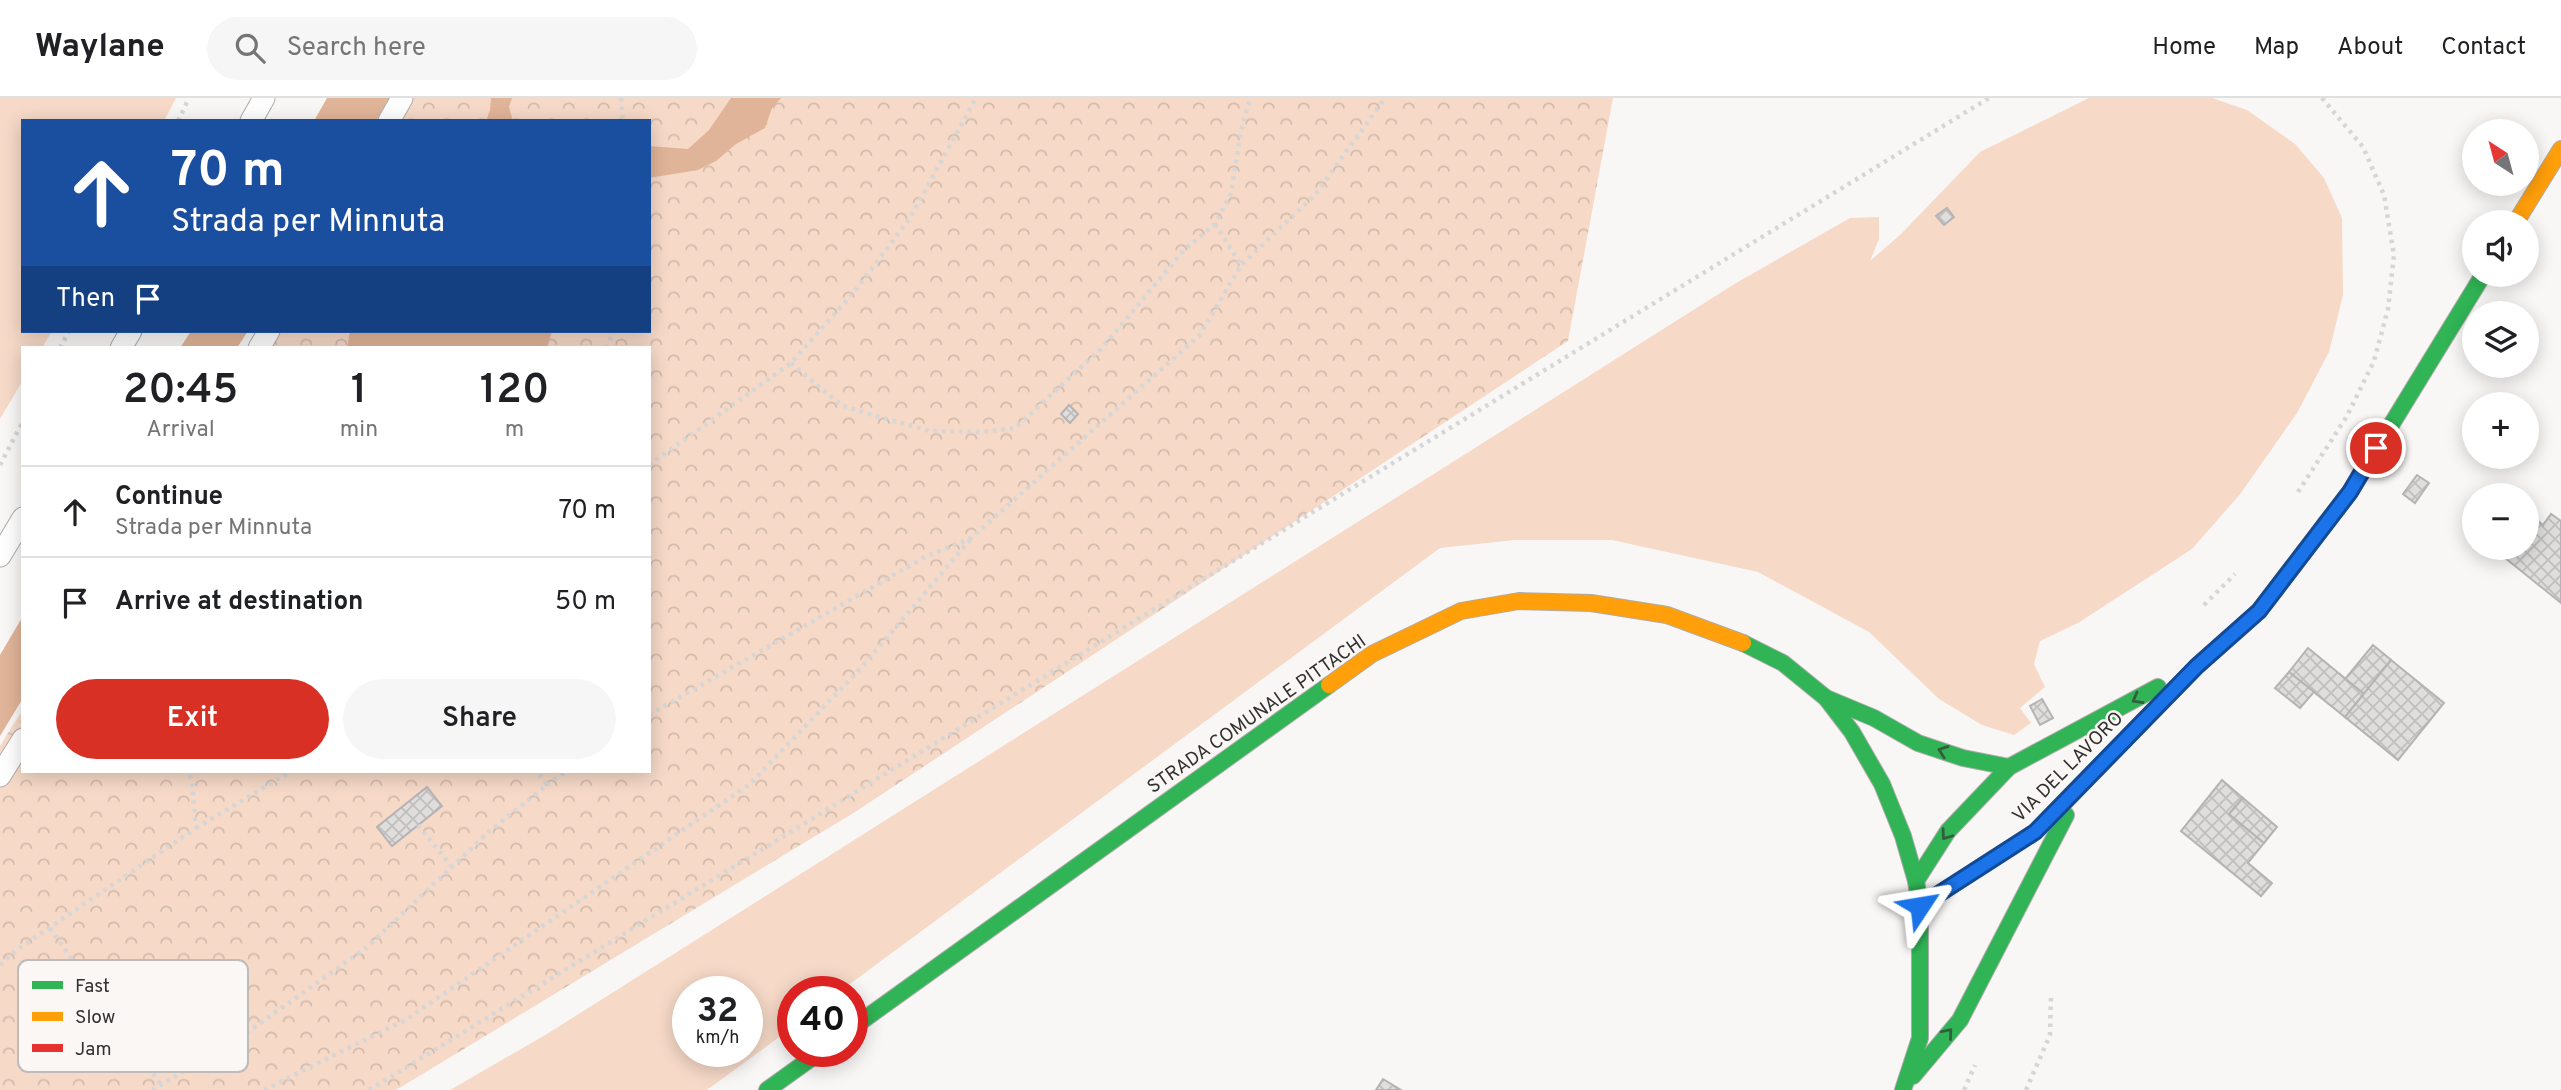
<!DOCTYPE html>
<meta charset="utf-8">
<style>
:root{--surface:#fff;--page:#f6f6f6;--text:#202124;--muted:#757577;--line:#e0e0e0;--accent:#d93025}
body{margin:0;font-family:Overpass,sans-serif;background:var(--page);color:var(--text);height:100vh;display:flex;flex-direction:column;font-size:26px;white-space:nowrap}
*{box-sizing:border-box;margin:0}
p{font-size:23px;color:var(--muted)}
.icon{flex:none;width:38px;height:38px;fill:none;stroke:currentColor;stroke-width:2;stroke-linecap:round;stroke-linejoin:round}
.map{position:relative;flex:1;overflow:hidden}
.drawer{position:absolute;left:21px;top:248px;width:630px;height:427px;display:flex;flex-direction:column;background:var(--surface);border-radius:0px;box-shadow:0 4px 18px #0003}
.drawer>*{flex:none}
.hud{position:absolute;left:21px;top:21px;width:630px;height:214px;border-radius:0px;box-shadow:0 4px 18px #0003;background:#1a4fa0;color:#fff;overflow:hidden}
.needle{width:46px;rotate:324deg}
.buttons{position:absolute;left:2462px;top:21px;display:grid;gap:14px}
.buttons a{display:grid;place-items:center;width:77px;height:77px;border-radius:50%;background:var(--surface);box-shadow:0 4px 18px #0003;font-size:35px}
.speed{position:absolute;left:672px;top:878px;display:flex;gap:14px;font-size:35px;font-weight:700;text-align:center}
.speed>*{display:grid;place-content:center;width:91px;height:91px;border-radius:50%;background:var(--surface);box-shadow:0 4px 18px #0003;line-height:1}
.speed small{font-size:18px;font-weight:400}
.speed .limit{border:10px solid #d22;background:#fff;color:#111}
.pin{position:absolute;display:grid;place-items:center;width:60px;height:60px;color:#fff;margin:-30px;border:4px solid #fff;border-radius:50%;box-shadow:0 2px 7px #0007}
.me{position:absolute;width:77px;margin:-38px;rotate:57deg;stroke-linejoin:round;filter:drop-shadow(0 0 5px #0008)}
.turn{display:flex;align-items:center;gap:24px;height:147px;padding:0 35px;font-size:32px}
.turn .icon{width:91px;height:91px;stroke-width:2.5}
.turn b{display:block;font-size:49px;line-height:60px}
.then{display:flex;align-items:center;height:66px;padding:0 35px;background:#0003;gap:14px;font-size:26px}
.eta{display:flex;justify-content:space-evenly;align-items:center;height:119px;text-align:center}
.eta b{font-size:42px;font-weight:600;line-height:49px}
.button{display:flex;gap:14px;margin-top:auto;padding:14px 35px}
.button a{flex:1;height:80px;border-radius:42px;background:var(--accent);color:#fff;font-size:28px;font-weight:600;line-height:80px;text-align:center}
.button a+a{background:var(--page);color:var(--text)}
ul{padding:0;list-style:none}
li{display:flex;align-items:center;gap:21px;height:91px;padding:0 35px;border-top:2px solid var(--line)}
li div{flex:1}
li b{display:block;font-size:26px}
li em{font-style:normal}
header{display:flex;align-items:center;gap:42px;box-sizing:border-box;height:98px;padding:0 35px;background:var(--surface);border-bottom:2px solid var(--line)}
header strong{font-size:33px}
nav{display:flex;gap:38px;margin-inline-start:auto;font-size:24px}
.search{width:490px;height:63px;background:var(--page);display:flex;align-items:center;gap:18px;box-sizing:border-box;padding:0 24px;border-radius:38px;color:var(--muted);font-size:26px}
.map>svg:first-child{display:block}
.grass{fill:#f6d9c7;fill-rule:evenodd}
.park{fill:url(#park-crowns)}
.water{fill:#e0b498}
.building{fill:url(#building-cross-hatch);stroke:#b5b3b3;stroke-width:2}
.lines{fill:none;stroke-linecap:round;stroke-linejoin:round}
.lane-casing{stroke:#aeacab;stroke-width:23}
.fast-casing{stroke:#aeacab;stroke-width:18}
.slow-casing{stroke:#aeacab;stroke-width:18}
.jam-casing{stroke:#aeacab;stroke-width:18}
.path{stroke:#d6d6d6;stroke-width:4.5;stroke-dasharray:3.5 5;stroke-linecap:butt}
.lane{stroke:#fefefe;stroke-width:21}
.fast{stroke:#30b455;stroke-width:16}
.slow{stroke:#ff9f0a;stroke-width:16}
.jam{stroke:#e5322d;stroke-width:16}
.oneway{stroke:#315f3e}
.route-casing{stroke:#114b97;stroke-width:18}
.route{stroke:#1a73e8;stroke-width:12}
.labels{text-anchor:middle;stroke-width:5;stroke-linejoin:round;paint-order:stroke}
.street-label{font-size:19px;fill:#323131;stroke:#faf7f5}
.key{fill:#faf7f5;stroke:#bebcba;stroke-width:2}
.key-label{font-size:19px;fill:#323131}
</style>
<header>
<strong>Waylane</strong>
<div class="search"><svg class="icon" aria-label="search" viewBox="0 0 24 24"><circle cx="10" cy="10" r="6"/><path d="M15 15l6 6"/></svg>Search here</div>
<nav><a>Home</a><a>Map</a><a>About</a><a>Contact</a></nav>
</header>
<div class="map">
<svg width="2561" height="992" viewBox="0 0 2561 992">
<defs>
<pattern id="park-crowns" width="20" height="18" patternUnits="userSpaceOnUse" patternTransform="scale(1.75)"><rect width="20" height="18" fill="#f6d9c7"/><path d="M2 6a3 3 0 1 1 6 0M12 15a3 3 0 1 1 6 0" fill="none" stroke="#d3bbab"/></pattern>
<pattern id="building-cross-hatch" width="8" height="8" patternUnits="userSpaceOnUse" patternTransform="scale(1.75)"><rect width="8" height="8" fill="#dfdedd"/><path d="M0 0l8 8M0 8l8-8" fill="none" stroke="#c0bfbe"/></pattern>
</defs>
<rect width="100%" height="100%" fill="#f9f7f6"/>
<g class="grass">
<polygon points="0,0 176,0 164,23 23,23 23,233 52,233 42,250 23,250 23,282 0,321"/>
<path d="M2089 0H2212L2247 12 2295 46 2324 80 2342 120 2343 197 2329 254 2297 315 2241 395 2192 451 2078 525 2040 543 2034 566 2045 589 2020 610 2031 625 2014 637 1982 627 1939 601 1869 534 1758 474 1612 442H1515L1440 450 839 894H793V929L707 992H450L547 936 1736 185 1850 120 1879 119V141L1870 163 1900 137 1980 54ZM688 894H747V954H688Z"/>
</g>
<polygon class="park" points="403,0 1613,0 1568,243 855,714 396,992 0,992 0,648 23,611 23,674 649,674 649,250 247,250 258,233 649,233 649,23 389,23"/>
<g class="water">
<polygon points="327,0 390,0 376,23 314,23"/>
<polygon points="491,0 512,0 509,9 513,23 486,23 490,12"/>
<polygon points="731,0 781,0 772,10 765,30 736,46 716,63 698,72 649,80 649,48 688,51 709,32"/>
<polygon points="191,233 248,233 237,250 180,250"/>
<polygon points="350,233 552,233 547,250 347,250"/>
<polygon points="23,518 23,600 0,638 0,557"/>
</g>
<g class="building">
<polygon points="1947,110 1954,119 1944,127 1936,118"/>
<polygon points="1069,307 1078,316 1070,325 1061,316"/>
<polygon points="2417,377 2429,385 2415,405 2403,396"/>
<polygon points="2530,416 2543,427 2551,416 2561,423 2561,505 2499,455 2503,450 2527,450 2527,419"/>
<polygon points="2373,547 2391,562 2364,596 2345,581"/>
<polygon points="2308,550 2364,596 2345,619 2289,574"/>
<polygon points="2391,562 2444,605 2398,662 2345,619"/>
<polygon points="2289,574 2314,594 2300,610 2275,590"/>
<polygon points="2042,601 2053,620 2040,627 2030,608"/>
<polygon points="2222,682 2243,700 2229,716 2264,745 2248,765 2272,785 2261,798 2181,733"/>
<polygon points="427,689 442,708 392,748 377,729"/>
<polygon points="2243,700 2277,729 2264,745 2229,716"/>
<polygon points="1383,981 1401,992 1376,992"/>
</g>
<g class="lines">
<defs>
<g id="lane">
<polyline points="251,23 264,0"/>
<polyline points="389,23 402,0"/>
<polyline points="121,250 131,233"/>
<polyline points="259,250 269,233"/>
<polyline points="0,458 23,420"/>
<polyline points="0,678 23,641"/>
</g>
<g id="fast">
<polyline points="2326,425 2350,394 2483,177"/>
<polyline points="1743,545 1783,565 1826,600 1852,634 1882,686 1903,738 1916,783 1920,808 1920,940 1903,992"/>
<polyline points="1826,600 1874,620 1918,645 1963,660 2009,669"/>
<polyline points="1916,783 1948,733 2009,669 2158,589"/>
<polyline points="852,930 1329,587"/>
<polyline points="1913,978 1960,922 2066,717"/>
<polyline points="767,992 820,954"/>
</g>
<g id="slow">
<polyline points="2516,124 2561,51"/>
<polyline points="1329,587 1372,556 1461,513 1519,503 1591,505 1667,517 1743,545"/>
<polyline points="1920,808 2035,734 2117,650"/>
</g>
<polyline id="jam" points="2117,650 2197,568 2259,513 2326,425"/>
</defs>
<use href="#lane" class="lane-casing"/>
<use href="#fast" class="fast-casing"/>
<use href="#slow" class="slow-casing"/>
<use href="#jam" class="jam-casing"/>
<g class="path">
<polyline points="621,0 623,23"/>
<polyline points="178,23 189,0"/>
<polyline points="1215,126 1241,167"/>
<polyline points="60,250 69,233"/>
<polyline points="606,250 614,233"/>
<polyline points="791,265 841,307 869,316 930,333 982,334 1015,330 1101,251 1184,152 1215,126 1231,95 1241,33 1250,0"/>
<polyline points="0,367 23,323"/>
<polyline points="649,367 791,265 855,193 910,120 976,0"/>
<polyline points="2298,394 2347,318 2374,263 2388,211 2394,157 2384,97 2363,49 2322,0"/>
<polyline points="2204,507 2235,476"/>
<polyline points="649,617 925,459 971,440 1200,237 1241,167 1315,97 1385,0"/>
<polyline points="547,687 565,674"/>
<polyline points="418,727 452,769"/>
<polyline points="196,730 290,674"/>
<polyline points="50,830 161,987"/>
<polyline points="0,867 18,851 196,730 192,684 189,674"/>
<polyline points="152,992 238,941 366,850 492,731 547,687 537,674"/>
<polyline points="264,992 407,921 750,686 860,571 971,441"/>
<polyline points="369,992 1989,0"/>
<polyline points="1964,992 1975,967"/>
<polyline points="2026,992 2050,937 2051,896"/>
</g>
<use href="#lane" class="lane"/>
<use href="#fast" class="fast"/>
<use href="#slow" class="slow"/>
<use href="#jam" class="jam"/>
</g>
<defs><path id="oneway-chevron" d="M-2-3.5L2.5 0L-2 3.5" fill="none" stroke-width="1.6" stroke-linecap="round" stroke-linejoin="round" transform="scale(1.75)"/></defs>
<g class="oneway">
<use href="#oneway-chevron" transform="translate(2137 601) rotate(151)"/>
<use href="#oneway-chevron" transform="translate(1943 653) rotate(-161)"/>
<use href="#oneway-chevron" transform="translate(1946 737) rotate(126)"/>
<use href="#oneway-chevron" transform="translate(1948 935) rotate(-50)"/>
</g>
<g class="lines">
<defs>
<polyline id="route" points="1920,808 2035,734 2197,568 2259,513 2350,394 2376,350"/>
</defs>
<use href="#route" class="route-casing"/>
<use href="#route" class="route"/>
</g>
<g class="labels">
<g class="street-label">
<text transform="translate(1256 615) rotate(-35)" y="7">STRADA COMUNALE PITTACHI</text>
<text transform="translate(2067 668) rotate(-45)" y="7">VIA DEL LAVORO</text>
</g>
</g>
<rect x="18" y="862" width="230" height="112" rx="10" class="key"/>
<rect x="32" y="883" width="31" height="8" fill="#30b455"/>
<rect x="32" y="914" width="31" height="9" fill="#ff9f0a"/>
<rect x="32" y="946" width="31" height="8" fill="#e5322d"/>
<g class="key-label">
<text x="75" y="894">Fast</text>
<text x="75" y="925">Slow</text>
<text x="75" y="957">Jam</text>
</g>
</svg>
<div class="buttons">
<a><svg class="needle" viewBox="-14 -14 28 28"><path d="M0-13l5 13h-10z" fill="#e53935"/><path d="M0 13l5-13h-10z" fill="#757577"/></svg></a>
<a><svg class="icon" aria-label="sound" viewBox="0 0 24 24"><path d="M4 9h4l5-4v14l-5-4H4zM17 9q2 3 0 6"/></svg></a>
<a><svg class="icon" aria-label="layers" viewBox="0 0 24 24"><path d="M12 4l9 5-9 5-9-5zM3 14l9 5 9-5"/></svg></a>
<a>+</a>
<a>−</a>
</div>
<div class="speed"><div>32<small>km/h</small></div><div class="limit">40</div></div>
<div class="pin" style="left:2376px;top:350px;background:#d93025"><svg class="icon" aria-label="arrive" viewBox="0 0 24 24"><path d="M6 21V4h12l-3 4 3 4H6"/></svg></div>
<svg class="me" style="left:1920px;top:808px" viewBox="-20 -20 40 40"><path d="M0-17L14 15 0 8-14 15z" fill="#1a73e8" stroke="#fff" stroke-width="4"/></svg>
<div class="hud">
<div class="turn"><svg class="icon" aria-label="ahead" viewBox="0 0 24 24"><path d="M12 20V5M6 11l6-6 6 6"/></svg><div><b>70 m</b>Strada per Minnuta</div></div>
<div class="then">Then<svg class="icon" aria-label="arrive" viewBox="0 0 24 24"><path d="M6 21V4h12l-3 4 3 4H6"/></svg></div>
</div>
<section class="drawer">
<div class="eta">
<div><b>20:45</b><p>Arrival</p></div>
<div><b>1</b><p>min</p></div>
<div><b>120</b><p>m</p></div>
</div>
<ul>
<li><svg class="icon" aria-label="ahead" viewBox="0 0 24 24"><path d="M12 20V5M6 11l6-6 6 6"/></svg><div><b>Continue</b><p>Strada per Minnuta</p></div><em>70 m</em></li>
<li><svg class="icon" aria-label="arrive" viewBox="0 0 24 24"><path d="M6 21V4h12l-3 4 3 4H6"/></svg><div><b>Arrive at destination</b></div><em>50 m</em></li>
</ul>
<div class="button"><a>Exit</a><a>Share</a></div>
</section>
</div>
